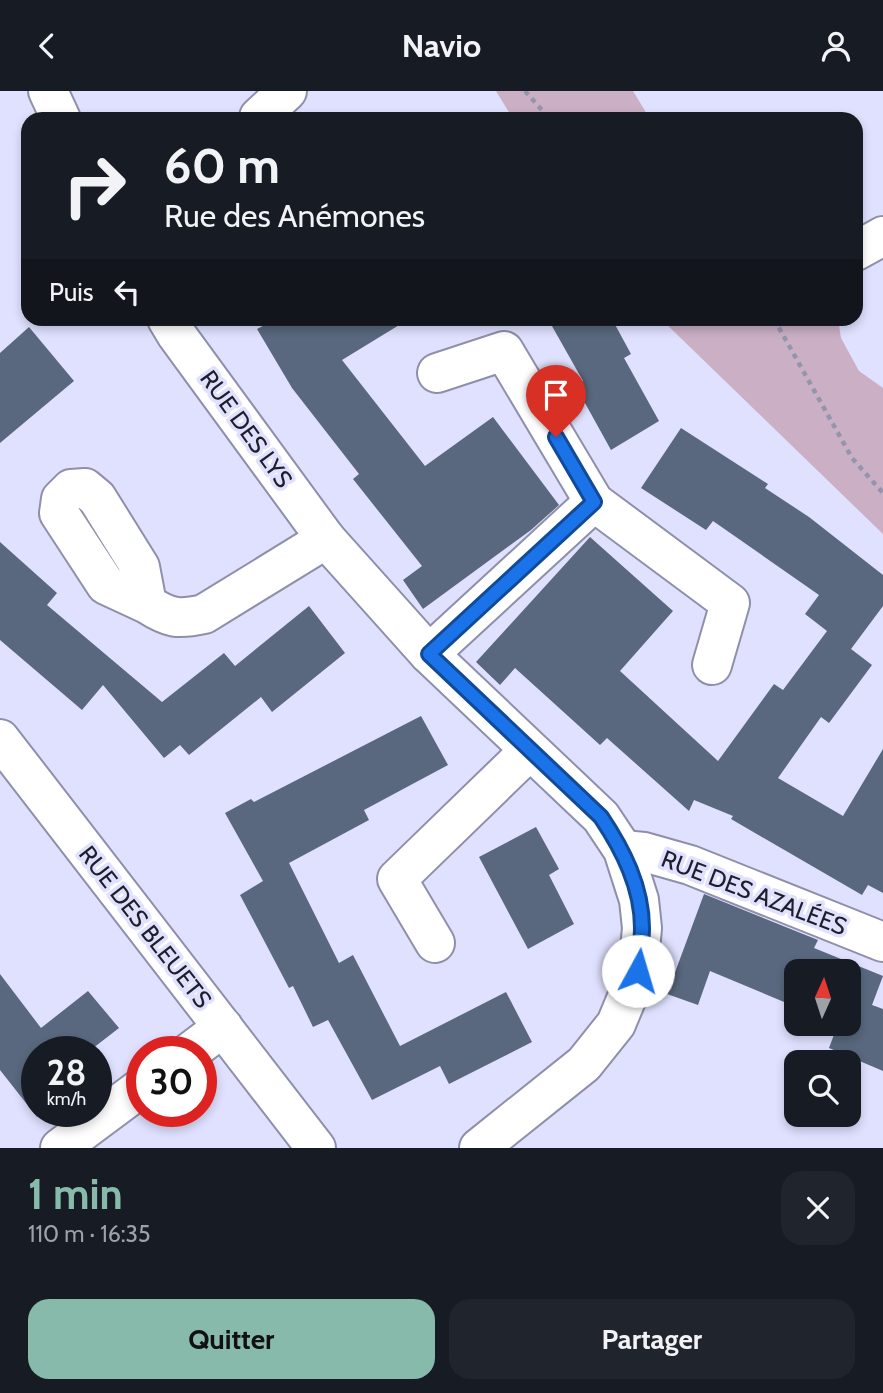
<!DOCTYPE html>
<html lang="fr">
<meta charset="utf-8">
<style>
:root{--surface:#171b24;--page:#20242c;--text:#f1f3f6;--muted:#9ea1a6;--accent:#87baaa}
body{margin:0;font-family:Cabin,sans-serif;background:var(--page);color:var(--text);height:100vh;display:flex;flex-direction:column;font-size:26px;white-space:nowrap}
*{box-sizing:border-box;margin:0}
p{font-size:23px;color:var(--muted)}
.icon{flex:none;width:38px;height:38px;fill:none;stroke:currentColor;stroke-width:2;stroke-linecap:round;stroke-linejoin:round}
.map{position:relative;height:1057px;overflow:hidden}
.side{display:flex;flex-direction:column;background:var(--surface);flex:1}
.side>*{flex:none}
.hud{position:absolute;left:21px;top:21px;width:842px;height:214px;border-radius:21px;box-shadow:0 4px 10px #0003;background:#171b24;color:var(--text);overflow:hidden}
.needle{width:46px;rotate:3deg}
.controls{position:absolute;left:784px;top:868px;display:grid;gap:14px}
.controls a{display:grid;place-items:center;width:77px;height:77px;border-radius:14px;background:var(--surface);box-shadow:0 4px 10px #0003;font-size:35px}
.speed{position:absolute;left:21px;top:945px;display:flex;gap:14px;font-size:35px;font-weight:700;text-align:center}
.speed>*{display:grid;place-content:center;width:91px;height:91px;border-radius:50%;background:var(--surface);box-shadow:0 4px 10px #0003;line-height:1}
.speed small{font-size:18px;font-weight:400}
.speed .limit{border:10px solid #d22;background:#fff;color:#111}
.pin{position:absolute;display:grid;place-items:center;width:60px;height:60px;color:#fff;margin:-72px -30px;border-radius:50% 50% 50% 0;rotate:-45deg;box-shadow:0 0 7px #0007}
.pin .icon{rotate:45deg}
.me{position:absolute;width:77px;margin:-38px;rotate:6deg;stroke-linejoin:round;filter:drop-shadow(0 0 5px #0008)}
.turn{display:flex;align-items:center;gap:24px;height:147px;padding:0 28px;font-size:32px}
.turn .icon{width:91px;height:91px;stroke-width:2.5}
.turn b{display:block;font-size:49px;line-height:60px}
.then{display:flex;align-items:center;height:66px;padding:0 28px;background:#0003;gap:14px;font-size:26px}
.round{display:grid;place-items:center;flex:none;width:74px;height:74px;border-radius:21px;background:var(--page)}
.summary{display:flex;align-items:center;justify-content:space-between;height:119px;padding:0 28px}
h1{font-size:42px;font-weight:700;line-height:52px;color:var(--accent)}
.primary-button{display:flex;gap:14px;margin-top:auto;padding:14px 28px}
.primary-button a{flex:1;height:80px;border-radius:21px;background:var(--accent);color:#111;font-size:28px;font-weight:700;line-height:80px;text-align:center}
.primary-button a+a{background:var(--page);color:var(--text)}
header{display:flex;justify-content:space-between;align-items:center;height:91px;padding:0 28px;background:var(--surface);font-size:32px;font-weight:700}
.map>svg:first-child{display:block}
.green{fill:#caafc5}
.building{fill:#59687e}
.lines{fill:none;stroke-linecap:round;stroke-linejoin:round}
.street-casing{stroke:#8e8faa;stroke-width:42}
.path{stroke:#9495ab;stroke-width:4.5;stroke-dasharray:5 5;stroke-linecap:butt}
.street{stroke:#fff;stroke-width:38}
.route-casing{stroke:#114b97;stroke-width:18}
.route{stroke:#1a73e8;stroke-width:12}
.labels{text-anchor:middle;stroke-width:7;stroke-linejoin:round;paint-order:stroke}
.street-label{font-size:24px;fill:#1d1e28;stroke:#e0e1ff}
</style>
<header><svg class="icon" aria-label="back" viewBox="0 0 24 24"><path d="M15 5l-7 7 7 7"/></svg>Navio<svg class="icon" aria-label="person" viewBox="0 0 24 24"><circle cx="12" cy="8" r="4"/><path d="M4 21q1-7 8-7t8 7"/></svg></header>
<div class="map">
<svg width="883" height="1057" viewBox="0 0 883 1057">
<rect width="100%" height="100%" fill="#e0e1ff"/>
<g class="green">
<polygon points="496,0 633,0 650,28 513,28"/>
<polygon points="661,228 838,228 841,247 859,280 883,297 883,443"/>
</g>
<g class="building">
<polygon points="276,228 409,228 342,269 425,375 493,326 559,414 531,439 423,518 403,489 422,475 353,388 359,383 292,297 257,238"/>
<polygon points="548,228 612,228 631,263 624,267 659,330 611,359 575,294 583,290"/>
<polygon points="29,236 74,290 0,352 0,262"/>
<polygon points="681,337 768,393 765,397 809,426 883,484 883,515 851,558 872,574 829,632 821,626 778,687 843,725 883,658 883,802 868,794 862,804 731,728 733,725 694,709 689,720 607,647 600,654 515,577 500,594 476,571 590,446 673,520 620,580 718,670 774,593 783,599 827,540 805,523 819,504 713,430 706,439 641,397"/>
<polygon points="0,451 57,502 47,514 162,611 224,562 235,575 309,515 345,562 272,621 261,606 189,664 180,654 164,667 103,594 82,619 0,549"/>
<polygon points="421,625 448,674 364,719 369,729 289,772 339,872 353,864 400,955 506,901 532,951 449,993 440,975 372,1009 328,929 313,936 293,895 289,897 240,804 263,790 225,722 251,708 254,711"/>
<polygon points="536,736 559,778 549,784 574,833 528,858 479,766"/>
<polygon points="704,803 818,849 814,857 883,885 872,914 883,918 883,980 829,957 838,933 849,933 849,880 796,880 796,916 710,880 698,914 667,903"/>
<polygon points="0,883 41,937 88,900 119,937 88,961 37,961 37,1026 0,979"/>
</g>
<g class="lines">
<defs>
<g id="street">
<polyline points="48,0 61,28"/>
<polyline points="259,26 287,0"/>
<polyline points="856,160 883,145"/>
<polyline points="167,228 176,243 326,448 429,563 601,726 623,759 639,809 642,837 638,880 616,933 584,973 479,1057"/>
<polyline points="437,282 504,260 594,411 730,512 712,574"/>
<path d="M147 513 106 494 59 422 61 408 71 398 85 397 97 407 140 476 147 513C169 527 177 529 204 523L326 448"/>
<polyline points="429,563 594,411"/>
<polyline points="0,648 316,1057"/>
<polyline points="623,759 644,761 690,774 883,851"/>
<polyline points="435,852 397,788 529,660"/>
<polyline points="190,961 223,936"/>
<polyline points="60,1057 142,996"/>
</g>
</defs>
<use href="#street" class="street-casing"/>
<g class="path">
<polyline points="525,0 550,28"/>
<polyline points="774,228 852,367 883,402"/>
</g>
<use href="#street" class="street"/>
</g>
<g class="lines">
<defs>
<path id="route" d="M556 346 594 411 429 563 601 726C623 759 642 796 642 837 642 851 639 866 638 880"/>
</defs>
<use href="#route" class="route-casing"/>
<use href="#route" class="route"/>
</g>
<g class="labels">
<g class="street-label">
<text transform="translate(246 338) rotate(54)" y="8">RUE DES LYS</text>
<text transform="translate(754 802) rotate(21)" y="8">RUE DES AZALÉES</text>
<text transform="translate(145 836) rotate(52)" y="8">RUE DES BLEUETS</text>
</g>
</g>
</svg>
<div class="controls">
<a><svg class="needle" viewBox="-14 -14 28 28"><path d="M0-13l5 13h-10z" fill="#e53935"/><path d="M0 13l5-13h-10z" fill="#9ea1a6"/></svg></a>
<a><svg class="icon" aria-label="search" viewBox="0 0 24 24"><circle cx="10" cy="10" r="6"/><path d="M15 15l6 6"/></svg></a>
</div>
<div class="speed"><div>28<small>km/h</small></div><div class="limit">30</div></div>
<div class="pin" style="left:556px;top:346px;background:#d93025"><svg class="icon" aria-label="arrive" viewBox="0 0 24 24"><path d="M6 21V4h12l-3 4 3 4H6"/></svg></div>
<svg class="me" style="left:638px;top:880px" viewBox="-20 -20 40 40"><circle r="19" fill="#fff"/><path d="M0-13L10 11 0 6-10 11z" fill="#1a73e8"/></svg>
<div class="hud">
<div class="turn"><svg class="icon" aria-label="right" viewBox="0 0 24 24"><path d="M7 20v-9h11M14 6l5 5-5 5"/></svg><div><b>60 m</b>Rue des Anémones</div></div>
<div class="then">Puis<svg class="icon" aria-label="left" viewBox="0 0 24 24"><path d="M17 20v-9H6M10 6l-5 5 5 5"/></svg></div>
</div>
</div>
<section class="side">
<div class="summary"><div><h1>1 min</h1><p>110 m · 16:35</p></div><a class="round"><svg class="icon" aria-label="close" viewBox="0 0 24 24"><path d="M6 6l12 12M18 6L6 18"/></svg></a></div>
<div class="primary-button"><a>Quitter</a><a>Partager</a></div>
</section>
